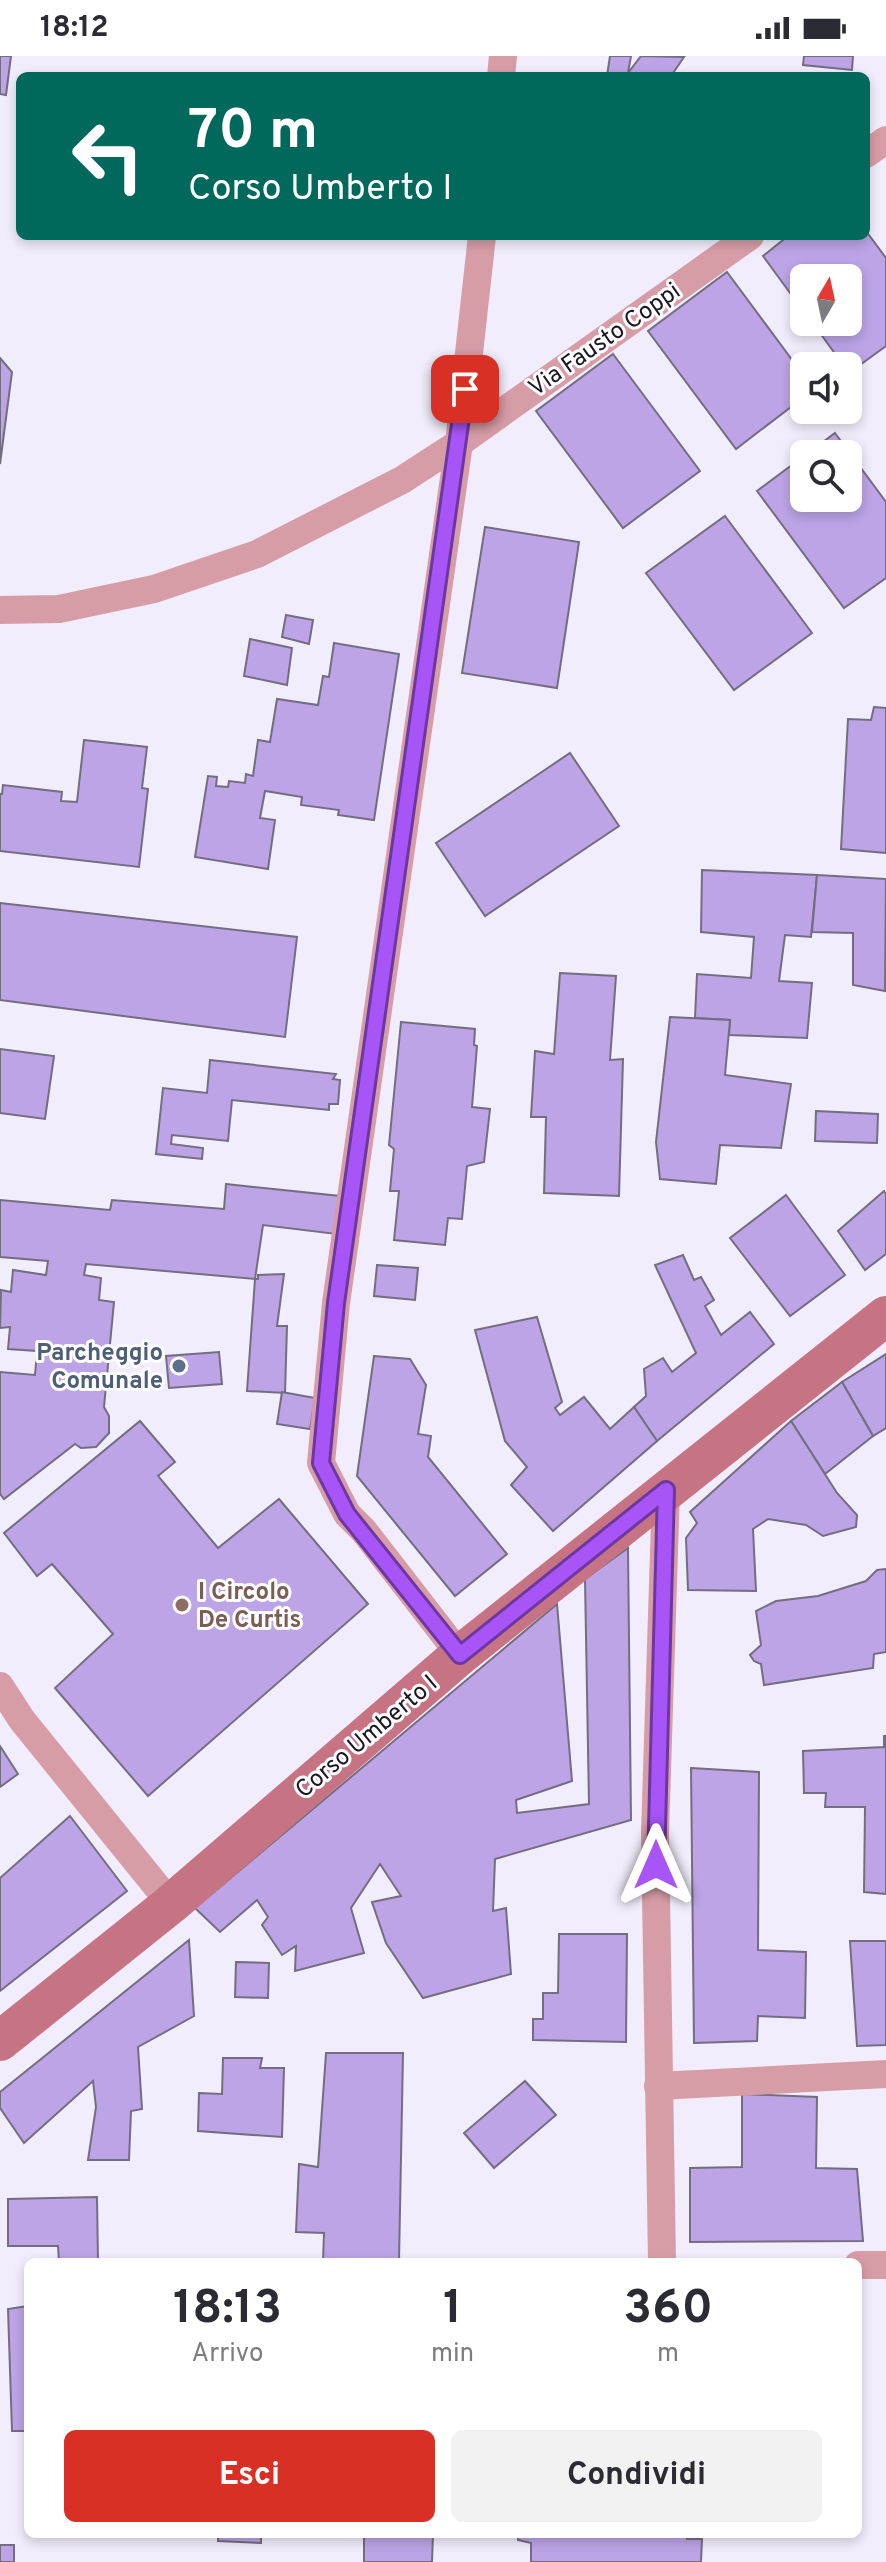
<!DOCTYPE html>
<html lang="it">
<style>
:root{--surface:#fff;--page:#f2f2f3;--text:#2b2b33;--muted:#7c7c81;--accent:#d93025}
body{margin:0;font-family:Overpass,sans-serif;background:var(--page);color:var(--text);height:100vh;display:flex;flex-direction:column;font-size:30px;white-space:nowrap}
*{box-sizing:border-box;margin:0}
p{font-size:26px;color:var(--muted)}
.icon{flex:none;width:44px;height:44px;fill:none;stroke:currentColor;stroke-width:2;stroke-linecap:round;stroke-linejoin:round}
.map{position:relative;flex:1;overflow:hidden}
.sheet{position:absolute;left:24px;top:2202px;width:838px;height:280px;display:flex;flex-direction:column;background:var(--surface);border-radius:12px;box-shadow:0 4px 12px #0003}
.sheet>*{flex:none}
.banner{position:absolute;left:16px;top:16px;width:854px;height:168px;border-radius:12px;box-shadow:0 4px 12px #0003;background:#00695c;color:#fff;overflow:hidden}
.needle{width:52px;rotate:9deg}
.buttons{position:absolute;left:790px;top:208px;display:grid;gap:16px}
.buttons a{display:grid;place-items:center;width:72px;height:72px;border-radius:12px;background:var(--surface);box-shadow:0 4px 12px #0003;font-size:40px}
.pin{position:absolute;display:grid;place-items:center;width:68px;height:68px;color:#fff;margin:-34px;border-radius:16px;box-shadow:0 4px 12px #0006}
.me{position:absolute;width:88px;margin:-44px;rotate:0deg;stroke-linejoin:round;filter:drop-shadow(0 0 6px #0008)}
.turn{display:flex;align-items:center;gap:28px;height:168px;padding:0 40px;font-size:36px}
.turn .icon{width:104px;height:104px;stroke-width:2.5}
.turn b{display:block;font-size:56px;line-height:68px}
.eta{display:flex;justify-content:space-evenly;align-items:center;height:136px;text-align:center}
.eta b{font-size:48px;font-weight:700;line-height:56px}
.button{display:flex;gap:16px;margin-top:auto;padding:16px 40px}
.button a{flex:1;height:92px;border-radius:12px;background:var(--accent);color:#fff;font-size:32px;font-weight:700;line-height:92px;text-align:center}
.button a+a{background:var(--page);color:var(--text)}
.status{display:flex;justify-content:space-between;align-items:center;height:56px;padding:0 40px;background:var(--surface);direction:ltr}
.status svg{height:22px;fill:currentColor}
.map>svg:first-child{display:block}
.building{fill:#bca4e6;stroke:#746d82;stroke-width:2}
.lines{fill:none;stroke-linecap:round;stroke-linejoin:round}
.street{stroke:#d79da7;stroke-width:28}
.secondary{stroke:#c67384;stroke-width:40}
.route-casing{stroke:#6d37a1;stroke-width:20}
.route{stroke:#a855f7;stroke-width:14}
.service-dot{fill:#5c6f8a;stroke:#fdfdfd;stroke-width:3}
.education-dot{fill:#8d6e63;stroke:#fdfdfd;stroke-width:3}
.labels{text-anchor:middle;stroke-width:6;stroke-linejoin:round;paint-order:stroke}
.street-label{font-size:24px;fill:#1a1720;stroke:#fdfdfd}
.service-label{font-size:24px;font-weight:bold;fill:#4e5e75;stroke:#fdfdfd;text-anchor:end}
.education-label{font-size:24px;font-weight:bold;fill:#785e54;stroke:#fdfdfd;text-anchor:start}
</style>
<div class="status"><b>18:12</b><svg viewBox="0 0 49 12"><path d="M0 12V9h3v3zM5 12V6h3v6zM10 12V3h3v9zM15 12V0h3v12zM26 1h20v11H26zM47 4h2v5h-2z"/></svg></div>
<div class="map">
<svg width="886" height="2506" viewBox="0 0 886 2506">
<rect width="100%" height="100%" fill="#f2edfc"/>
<g class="building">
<polygon points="0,0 11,0 6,39 0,38"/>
<polygon points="610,0 631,0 628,17 641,0 684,1 671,20 607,20"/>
<polygon points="804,0 853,0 852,14 803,9"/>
<polygon points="866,175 886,202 886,290 849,317 848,310 844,310 812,266 848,266 848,222 804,222 804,256 763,200 788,180 866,180"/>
<polygon points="727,216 804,320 804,341 736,393 648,275"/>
<polygon points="613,298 700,415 623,472 536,355"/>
<polygon points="0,302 12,316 0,408"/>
<polygon points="835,377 886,446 886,522 844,552 757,435 804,400 804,442 848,442 848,398 807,398"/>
<polygon points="725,460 812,577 734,634 646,517"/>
<polygon points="485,471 579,486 557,632 462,617"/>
<polygon points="286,559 313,564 309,588 282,581"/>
<polygon points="250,583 292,592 287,629 244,620"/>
<polygon points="334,587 399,598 374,764 338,759 339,754 301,749 302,741 265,735 260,762 275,764 268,813 195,801 208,720 217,721 216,730 228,731 229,725 245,727 246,718 253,720 258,684 270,686 277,643 318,649 323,620 329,621"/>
<polygon points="874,651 886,652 886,797 841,793 848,663 871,664"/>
<polygon points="84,684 147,691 142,732 148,733 139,811 0,795 0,738 2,738 3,729 62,736 61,745 77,746"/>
<polygon points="570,697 619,770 485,860 436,787"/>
<polygon points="702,814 817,819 811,881 785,879 779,925 812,927 807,982 729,979 730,964 695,962 697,918 751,922 754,881 701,876"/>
<polygon points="817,819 886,823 885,935 853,929 853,877 812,876"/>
<polygon points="0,847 297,881 285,981 0,944"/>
<polygon points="560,917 616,920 610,1004 623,1003 619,1140 544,1137 546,1061 531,1061 535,995 554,998"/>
<polygon points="670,961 730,964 725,1019 791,1028 781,1092 720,1089 716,1128 660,1123 656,1086"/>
<polygon points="401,966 475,973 474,989 477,990 472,1051 490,1053 484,1106 467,1110 462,1163 448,1162 445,1189 394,1184 399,1135 390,1135 394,1093 389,1089"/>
<polygon points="0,993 54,1000 45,1063 0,1057"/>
<polygon points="210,1004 336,1018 333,1023 340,1024 338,1048 329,1048 329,1054 232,1044 228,1085 172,1079 171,1088 203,1092 202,1103 156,1098 163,1032 207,1037"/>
<polygon points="816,1055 878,1058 877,1087 815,1085"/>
<polygon points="226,1128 340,1140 336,1178 263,1169 255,1223 86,1208 84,1219 101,1222 99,1244 114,1246 104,1351 109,1360 109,1377 96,1391 81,1392 75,1388 4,1443 0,1438 0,1316 35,1319 37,1295 8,1293 10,1271 0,1272 1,1234 11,1236 13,1214 46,1219 48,1205 0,1201 0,1144 110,1154 112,1144 224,1153"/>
<polygon points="884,1135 886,1138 886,1198 865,1214 838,1175"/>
<polygon points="786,1139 845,1219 790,1260 730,1182"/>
<polygon points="683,1199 694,1224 701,1221 714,1244 705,1250 721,1279 750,1256 774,1288 657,1385 634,1351 646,1340 644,1313 663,1302 672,1316 696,1297 655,1209"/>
<polygon points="377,1209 418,1212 415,1244 374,1240"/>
<polygon points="284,1218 277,1270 287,1270 285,1337 247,1335 255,1223 258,1223 258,1219"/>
<polygon points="537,1261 562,1346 555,1352 560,1359 584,1341 610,1373 634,1351 657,1385 553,1475 511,1429 527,1411 505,1385 475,1274"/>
<polygon points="219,1296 222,1328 169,1332 166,1300"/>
<polygon points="886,1298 886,1372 873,1380 842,1326"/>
<polygon points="374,1300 410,1303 426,1329 418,1378 431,1380 428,1401 507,1498 455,1540 357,1420"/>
<polygon points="842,1326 873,1380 825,1418 791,1365"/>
<polygon points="282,1336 315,1342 310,1373 277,1368"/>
<polygon points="140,1365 175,1406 158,1420 218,1492 279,1443 368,1548 148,1740 55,1632 113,1578 52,1508 37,1520 4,1477"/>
<polygon points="791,1365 837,1437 857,1459 856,1471 823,1480 806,1469 768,1463 753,1473 756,1535 688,1534 686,1482 697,1467 690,1456"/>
<polygon points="628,1492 631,1764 495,1803 493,1855 506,1852 511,1918 423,1942 386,1887 372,1846 401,1840 380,1808 351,1852 364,1897 295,1915 296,1890 282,1899 262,1869 268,1861 257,1844 220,1876 195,1852 557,1548 572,1725 516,1744 517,1757 589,1748 585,1523"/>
<polygon points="886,1513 886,1596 874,1598 873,1612 764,1629 761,1608 754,1605 750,1599 761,1589 756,1555 776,1545 818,1540 866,1525 877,1514"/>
<polygon points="884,1680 886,1680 886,1838 864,1836 865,1751 825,1751 826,1737 804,1737 803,1695 884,1691"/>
<polygon points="0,1690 18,1718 0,1731"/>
<polygon points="691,1712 759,1716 758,1894 806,1896 805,1962 758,1960 757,1985 694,1987"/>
<polygon points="70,1760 127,1835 0,1935 0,1822"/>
<polygon points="559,1878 627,1878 626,1986 533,1984 533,1963 543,1963 543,1937 558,1937"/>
<polygon points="189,1884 194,1960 138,1991 142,2053 131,2055 129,2104 88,2104 96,2051 93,2025 24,2087 0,2052 0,2036"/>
<polygon points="850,1885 886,1885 886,1989 857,1990"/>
<polygon points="236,1906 269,1907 268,1942 235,1941"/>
<polygon points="326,1997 403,1997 399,2206 323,2206 324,2177 296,2176 299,2108 318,2111"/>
<polygon points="223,2002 262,2002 260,2012 284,2012 282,2081 198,2075 199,2037 222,2038"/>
<polygon points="525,2025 556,2059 494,2112 464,2077"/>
<polygon points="742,2038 817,2041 816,2112 857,2113 863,2185 690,2186 690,2112 742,2111"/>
<polygon points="97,2141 98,2206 59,2206 58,2190 8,2190 8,2143"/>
<polygon points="28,2250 28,2375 12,2375 8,2253"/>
<polygon points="218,2478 261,2478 261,2487 218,2485"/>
<polygon points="364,2478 433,2478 432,2506 364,2506"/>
<polygon points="518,2478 687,2478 687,2483 702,2483 701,2506 531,2506 531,2487 518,2484"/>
<rect x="0" y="2489" width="14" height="17"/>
</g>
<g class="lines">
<g class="street">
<polyline points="501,20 503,0"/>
<polyline points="866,98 886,84"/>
<polyline points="0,554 59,553 154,533 257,498 402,424 459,387 750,180"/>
<polyline points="460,1599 364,1475 347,1458 321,1407 336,1247 459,387 482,180"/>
<polyline points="0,1630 22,1664 171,1848"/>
<polyline points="658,2030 886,2018"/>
<polyline points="662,2206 655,1777 666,1434"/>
<polyline points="858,2209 886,2209"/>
</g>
<polyline class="secondary" points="0,1985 171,1848 460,1599 886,1260"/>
</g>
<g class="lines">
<defs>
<polyline id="route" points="465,333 336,1247 321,1407 347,1458 460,1599 666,1434 656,1809"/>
</defs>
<use href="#route" class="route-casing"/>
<use href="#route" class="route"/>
</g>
<circle class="service-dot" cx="179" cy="1310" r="8"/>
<circle class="education-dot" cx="182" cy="1549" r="8"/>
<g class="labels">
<g class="street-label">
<text transform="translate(604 283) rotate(-35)" y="8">Via Fausto Coppi</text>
<text transform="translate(366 1680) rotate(-40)" y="8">Corso Umberto I</text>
</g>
<g class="service-label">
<text x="163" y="1304">Parcheggio<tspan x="163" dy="28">Comunale</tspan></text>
</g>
<g class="education-label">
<text x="198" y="1543">I Circolo<tspan x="198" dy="28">De Curtis</tspan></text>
</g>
</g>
</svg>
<div class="buttons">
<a><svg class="needle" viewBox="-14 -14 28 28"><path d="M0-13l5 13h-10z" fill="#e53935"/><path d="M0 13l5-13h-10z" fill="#7c7c81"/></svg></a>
<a><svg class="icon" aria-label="sound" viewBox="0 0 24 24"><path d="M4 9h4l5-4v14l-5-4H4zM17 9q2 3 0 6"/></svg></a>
<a><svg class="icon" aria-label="search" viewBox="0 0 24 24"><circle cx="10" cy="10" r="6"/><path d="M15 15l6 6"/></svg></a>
</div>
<div class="pin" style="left:465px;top:333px;background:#d93025"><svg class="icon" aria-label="arrive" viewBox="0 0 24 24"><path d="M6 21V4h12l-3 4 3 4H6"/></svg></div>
<svg class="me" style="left:656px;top:1809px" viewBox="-20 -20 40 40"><path d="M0-17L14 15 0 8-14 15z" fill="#a855f7" stroke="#fff" stroke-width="4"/></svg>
<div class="banner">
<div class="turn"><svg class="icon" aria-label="left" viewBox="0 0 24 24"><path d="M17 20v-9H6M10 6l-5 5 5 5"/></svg><div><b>70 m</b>Corso Umberto I</div></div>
</div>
<section class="sheet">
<div class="eta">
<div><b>18:13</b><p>Arrivo</p></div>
<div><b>1</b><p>min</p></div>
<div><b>360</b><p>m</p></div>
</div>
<div class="button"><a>Esci</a><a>Condividi</a></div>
</section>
</div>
